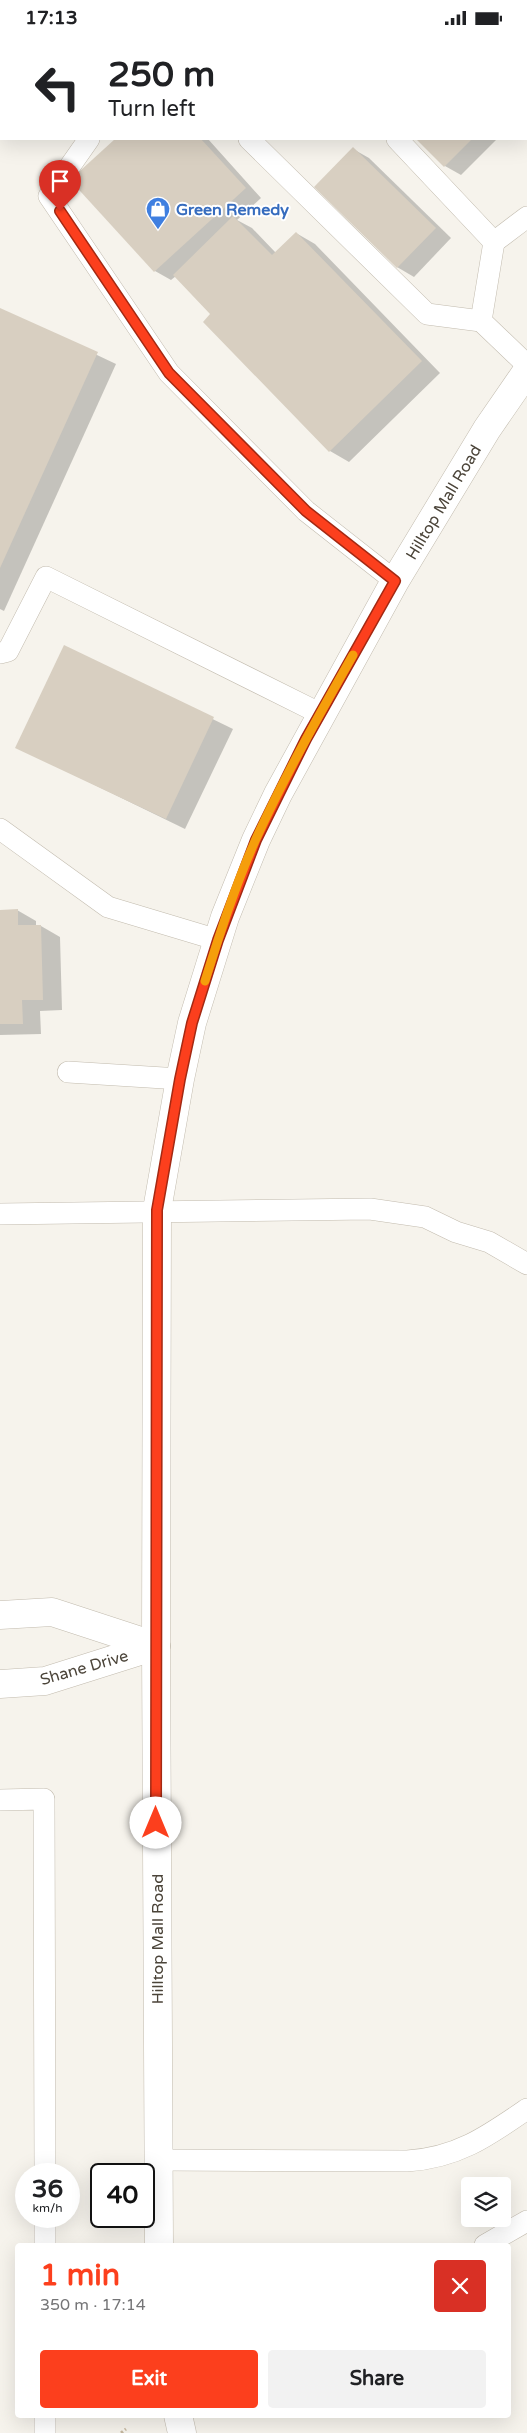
<!DOCTYPE html>
<meta charset="utf-8">
<style>
:root{--surface:#fff;--page:#f2f2f2;--text:#202124;--muted:#757577;--accent:#fc3f1d}
body{margin:0;font-family:"Varela Round",sans-serif;background:var(--page);color:var(--text);height:100vh;display:flex;flex-direction:column;font-size:19px;white-space:nowrap}
*{box-sizing:border-box;margin:0}
p{font-size:16px;color:var(--muted)}
.icon{flex:none;width:28px;height:28px;fill:none;stroke:currentColor;stroke-width:2;stroke-linecap:round;stroke-linejoin:round}
.map{position:relative;flex:1;overflow:hidden}
.side{position:absolute;left:15px;top:2208px;width:496px;height:175px;display:flex;flex-direction:column;background:var(--surface);border-radius:5px;box-shadow:0 5px 20px #0002}
.side>*{flex:none}
.hud{position:absolute;left:0px;top:0px;width:528px;height:105px;box-shadow:0 5px 20px #0002;background:#fff;color:var(--text);overflow:hidden}
.buttons{position:absolute;left:461px;top:2142px;display:grid;gap:10px}
.buttons a{display:grid;place-items:center;width:50px;height:50px;border-radius:5px;background:var(--surface);box-shadow:0 5px 20px #0002;font-size:25px}
.speed{position:absolute;left:15px;top:2128px;display:flex;gap:10px;font-size:25px;font-weight:700;text-align:center}
.speed>*{display:grid;place-content:center;width:65px;height:65px;border-radius:50%;background:var(--surface);box-shadow:0 5px 20px #0002;line-height:1}
.speed small{font-size:12px;font-weight:400}
.speed .limit{border:2px solid #111;border-radius:8px;background:#fff;color:#111}
.pin{position:absolute;display:grid;place-items:center;width:42px;height:42px;color:#fff;margin:-51px -21px;border-radius:50% 50% 50% 0;rotate:-45deg;box-shadow:0 0 5px #0007}
.pin .icon{rotate:45deg}
.me{position:absolute;width:55px;margin:-28px;rotate:0deg;stroke-linejoin:round;filter:drop-shadow(0 0 4px #0008)}
.turn{display:flex;align-items:center;gap:18px;height:105px;padding:0 25px;font-size:22px}
.turn .icon{width:65px;height:65px;stroke-width:2.5}
.turn b{display:block;font-size:35px;line-height:42px}
.round{display:grid;place-items:center;flex:none;width:52px;height:52px;border-radius:5px;background:var(--page)}
.head{display:flex;align-items:center;justify-content:space-between;height:85px;padding:0 25px}
h1{font-size:30px;font-weight:700;line-height:38px;color:var(--accent)}
.cta{display:flex;gap:10px;margin-top:auto;padding:10px 25px}
.cta a{flex:1;height:58px;border-radius:5px;background:var(--accent);color:#fff;font-size:20px;font-weight:700;line-height:58px;text-align:center}
.cta a+a{background:var(--page);color:var(--text)}
.status{display:flex;justify-content:space-between;align-items:center;height:35px;padding:0 25px;background:var(--surface);direction:ltr}
.status svg{height:14px;fill:currentColor}
.map>svg:first-child{display:block}
.shadow{fill:#0003}
.building{fill:#d8cfc1}
.lines{fill:none;stroke-linecap:round;stroke-linejoin:round}
.service-casing{stroke:#c2bbae;stroke-width:22}
.tertiary-casing{stroke:#c2bbae;stroke-width:29}
.path{stroke:#c4b79f;stroke-width:3;stroke-dasharray:2.5 2.5;stroke-linecap:butt}
.service{stroke:#fff;stroke-width:21}
.tertiary{stroke:#fff;stroke-width:28}
.route-casing{stroke:#a42913;stroke-width:12}
.route{stroke:#fc3f1d;stroke-width:9}
.slow{stroke:#f59e0b;stroke-width:9}
.labels{text-anchor:middle;stroke-width:4;stroke-linejoin:round;paint-order:stroke}
.shop-label{font-size:16px;font-weight:bold;fill:#366cbe;stroke:#fff;text-anchor:start}
.street-label{font-size:16px;fill:#4b4439;stroke:#fff}
</style>
<div class="status"><b>17:13</b><svg viewBox="0 0 49 12"><path d="M0 12V9h3v3zM5 12V6h3v6zM10 12V3h3v9zM15 12V0h3v12zM26 1h20v11H26zM47 4h2v5h-2z"/></svg></div>
<div class="map">
<svg width="527" height="2398" viewBox="0 0 527 2398">
<rect width="100%" height="100%" fill="#f6f3ec"/>
<g class="shadow">
<polygon points="419,0 430,0 432,1 418,1"/>
<polygon points="117,104 208,104 261,163 237,185 252,193 276,218 296,198 315,209 440,338 349,427 330,416 205,287 212,279 176,241 171,245 155,236 72,145"/>
<polygon points="418,104 497,104 461,140 445,131"/>
<polygon points="353,114 369,123 451,203 414,242 397,232"/>
<polygon points="0,274 116,329 4,576 0,574"/>
<polygon points="65,612 233,694 185,794 17,712"/>
<polygon points="0,875 17,875 36,886 36,891 41,891 60,902 62,975 40,976 41,999 0,1000"/>
</g>
<g class="building">
<polygon points="115,104 201,104 246,153 154,237 70,145"/>
<polygon points="416,104 472,104 444,132"/>
<polygon points="353,112 436,193 397,233 314,152"/>
<polygon points="233,181 272,220 296,197 422,326 329,417 203,287 210,279 173,240"/>
<polygon points="0,273 98,317 0,533"/>
<polygon points="64,610 214,682 166,784 15,713"/>
<polygon points="18,874 18,890 41,890 43,965 22,965 23,989 0,989 0,875"/>
</g>
<g class="lines">
<defs>
<g id="service">
<polyline points="154,0 155,1"/>
<polyline points="230,0 231,1"/>
<polyline points="477,0 478,1"/>
<polyline points="394,1 396,0"/>
<polyline points="526,63 527,64"/>
<polyline points="89,104 49,161 169,338 306,476 395,546"/>
<polyline points="249,104 427,279 481,286"/>
<polyline points="397,104 494,207 481,286 527,330"/>
<polyline points="494,207 527,182"/>
<polyline points="0,618 8,616 46,542 321,679"/>
<polyline points="0,794 108,872 218,905"/>
<polyline points="68,1037 180,1044"/>
<polyline points="0,1179 370,1174 425,1182 456,1197 489,1207 527,1229"/>
<polyline points="0,1765 44,1764 45,2139"/>
<path d="M158 2125 407 2126C457 2123 488 2101 527 2074"/>
<polyline points="45,2181 45,2210"/>
<polyline points="485,2210 527,2186"/>
<polyline points="45,2380 45,2398"/>
</g>
<g id="tertiary">
<polyline points="0,1580 52,1577 156,1611"/>
<polyline points="0,1649 45,1646 156,1611"/>
<polyline points="159,2210 156,1611 157,1175 180,1044 192,988 225,882 256,805 278,759 395,546 487,394 527,336"/>
<polyline points="178,2380 182,2398"/>
</g>
</defs>
<use href="#service" class="service-casing"/>
<use href="#tertiary" class="tertiary-casing"/>
<polyline class="path" points="121,2398 126,2394"/>
<use href="#service" class="service"/>
<use href="#tertiary" class="tertiary"/>
</g>
<g class="lines">
<defs>
<polyline id="route" points="60,176 169,338 306,476 395,546 306,704 256,805 218,905 192,988 180,1044 157,1175 156,1788"/>
</defs>
<use href="#route" class="route-casing"/>
<use href="#route" class="route"/>
<path class="slow" d="M205 946C220 898 235 851 255 806 284 742 319 680 353 620"/>
</g>
<defs>
<symbol id="shop-pin" viewBox="-11 -11 22 30"><path d="M0 17L-7.5 6A9.5 9.5 0 1 1 7.5 6Z" fill="#3f7fe0" stroke="#fff"/><path d="M-5-2.5h2.3a2.7 3.5 0 0 1 5.4 0H5L5.5 6h-11ZM-1.5-2.5h3a1.5 2.3 0 0 0-3 0Z" fill="#fff"/></symbol>
</defs>
<g fill-rule="evenodd">
<use href="#shop-pin" x="144" y="160" width="28" height="38"/>
</g>
<g class="labels">
<g class="shop-label">
<text x="176" y="180">Green Remedy</text>
</g>
<g class="street-label">
<text transform="translate(443 467) rotate(-59)" y="6">Hilltop Mall Road</text>
<text transform="translate(84 1632) rotate(-16)" y="6">Shane Drive</text>
<text transform="translate(157 1904) rotate(-90)" y="6">Hilltop Mall Road</text>
</g>
</g>
</svg>
<div class="buttons">
<a><svg class="icon" aria-label="layers" viewBox="0 0 24 24"><path d="M12 4l9 5-9 5-9-5zM3 14l9 5 9-5"/></svg></a>
</div>
<div class="speed"><div>36<small>km/h</small></div><div class="limit">40</div></div>
<div class="pin" style="left:60px;top:176px;background:#d93025"><svg class="icon" aria-label="arrive" viewBox="0 0 24 24"><path d="M6 21V4h12l-3 4 3 4H6"/></svg></div>
<svg class="me" style="left:156px;top:1788px" viewBox="-20 -20 40 40"><circle r="19" fill="#fff"/><path d="M0-13L10 11 0 6-10 11z" fill="#fc3f1d"/></svg>
<div class="hud">
<div class="turn"><svg class="icon" aria-label="left" viewBox="0 0 24 24"><path d="M17 20v-9H6M10 6l-5 5 5 5"/></svg><div><b>250 m</b>Turn left</div></div>
</div>
<section class="side">
<div class="head"><div><h1>1 min</h1><p>350 m · 17:14</p></div><a class="round" style="background:#d93025;color:#fff"><svg class="icon" aria-label="close" viewBox="0 0 24 24"><path d="M6 6l12 12M18 6L6 18"/></svg></a></div>
<div class="cta"><a>Exit</a><a>Share</a></div>
</section>
</div>
